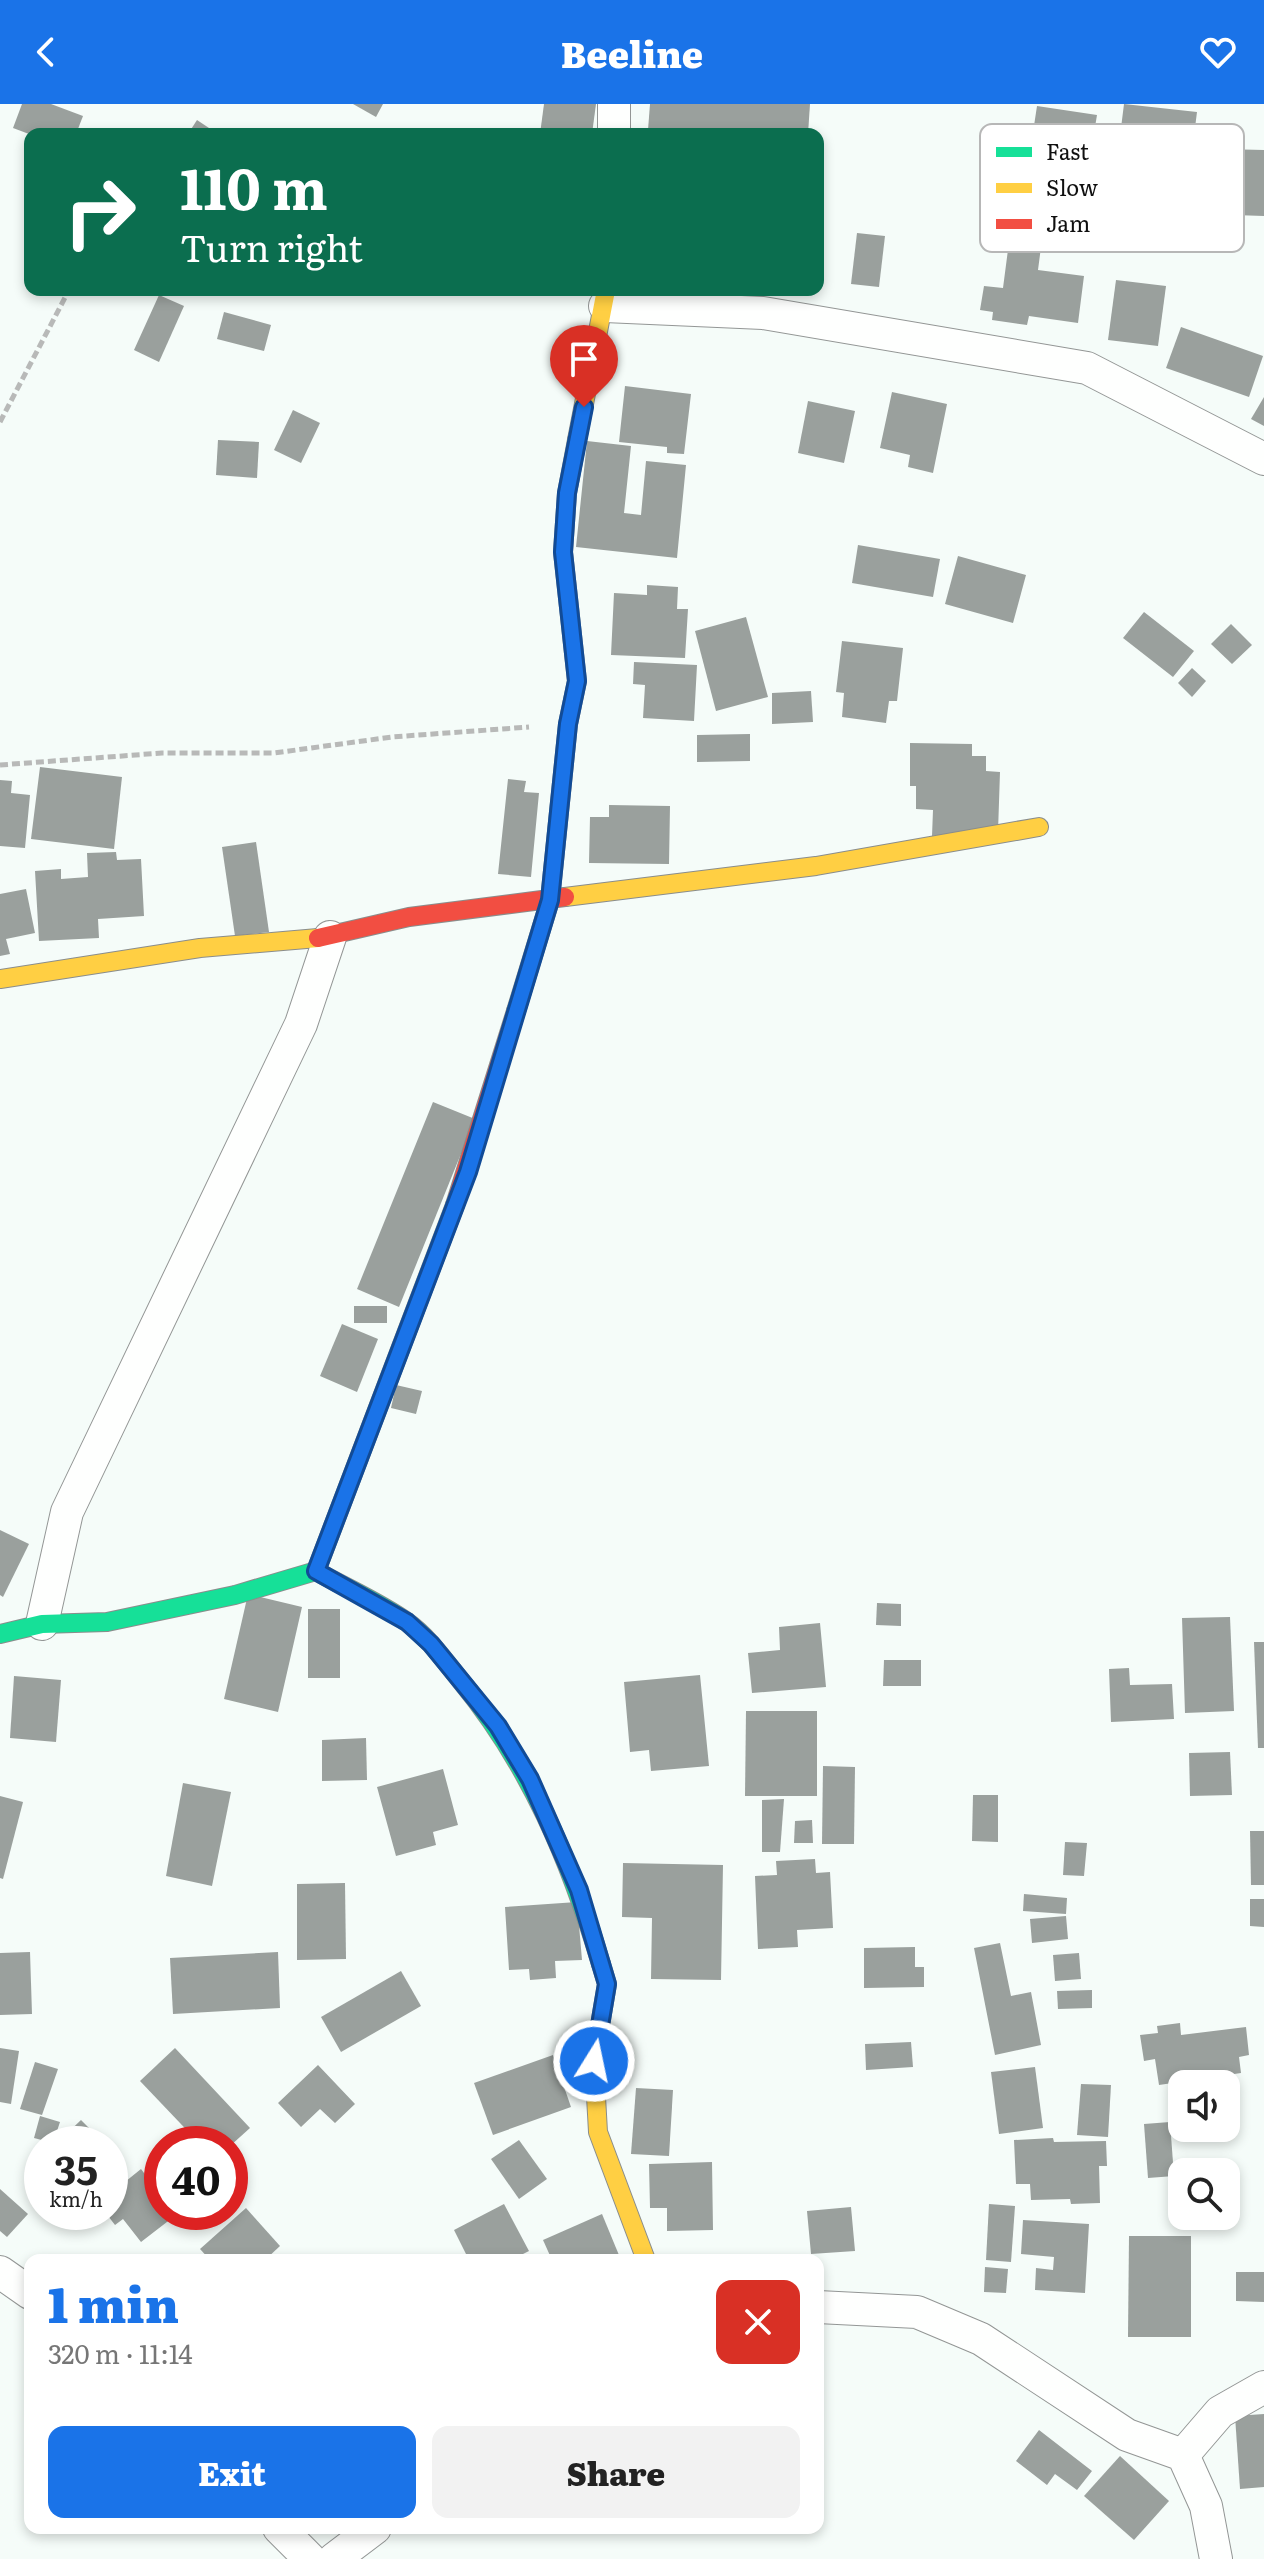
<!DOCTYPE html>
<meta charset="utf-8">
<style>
:root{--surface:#fff;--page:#f2f2f2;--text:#222;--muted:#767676;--accent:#1a73e8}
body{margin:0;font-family:Literata,serif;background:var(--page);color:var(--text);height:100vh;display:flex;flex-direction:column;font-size:30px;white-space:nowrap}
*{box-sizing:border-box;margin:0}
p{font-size:26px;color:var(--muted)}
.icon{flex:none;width:44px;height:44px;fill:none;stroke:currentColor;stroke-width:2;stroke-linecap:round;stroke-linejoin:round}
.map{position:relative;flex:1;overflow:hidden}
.side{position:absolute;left:24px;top:2150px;width:800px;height:280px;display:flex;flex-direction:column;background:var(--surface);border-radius:16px;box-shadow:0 4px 12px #0003}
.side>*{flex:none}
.banner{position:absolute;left:24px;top:24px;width:800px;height:168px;border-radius:16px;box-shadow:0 4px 12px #0003;background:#0b6e4f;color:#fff;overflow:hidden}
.buttons{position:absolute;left:1168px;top:1966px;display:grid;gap:16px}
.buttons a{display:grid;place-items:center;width:72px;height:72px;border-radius:16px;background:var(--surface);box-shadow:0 4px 12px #0003;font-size:40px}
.speed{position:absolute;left:24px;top:2022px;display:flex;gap:16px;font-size:40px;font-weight:700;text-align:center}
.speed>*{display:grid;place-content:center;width:104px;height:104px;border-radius:50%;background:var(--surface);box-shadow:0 4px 12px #0003;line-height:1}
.speed small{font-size:20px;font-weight:400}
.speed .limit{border:12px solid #d22;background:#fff;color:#111}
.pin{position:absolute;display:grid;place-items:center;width:68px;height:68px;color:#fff;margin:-82px -34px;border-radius:50% 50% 50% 0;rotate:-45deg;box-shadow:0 0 8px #0007}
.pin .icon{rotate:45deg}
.me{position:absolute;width:88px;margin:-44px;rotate:10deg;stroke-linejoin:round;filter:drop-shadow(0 0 6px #0008)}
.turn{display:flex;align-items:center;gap:28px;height:168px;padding:0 24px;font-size:36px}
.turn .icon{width:104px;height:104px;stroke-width:2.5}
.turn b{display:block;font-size:56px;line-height:68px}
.round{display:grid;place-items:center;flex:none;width:84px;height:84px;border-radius:16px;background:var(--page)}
.headline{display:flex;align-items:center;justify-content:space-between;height:136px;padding:0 24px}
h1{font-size:48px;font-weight:800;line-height:60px;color:var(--accent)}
.action{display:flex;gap:16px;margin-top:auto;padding:16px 24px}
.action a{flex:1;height:92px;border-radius:16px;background:var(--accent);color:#fff;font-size:32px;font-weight:800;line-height:92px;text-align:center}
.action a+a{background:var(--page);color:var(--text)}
header{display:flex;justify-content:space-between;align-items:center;height:104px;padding:0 24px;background:var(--accent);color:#fff;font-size:36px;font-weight:800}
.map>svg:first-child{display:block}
.building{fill:#9aa09d}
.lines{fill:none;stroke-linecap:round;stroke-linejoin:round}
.street-casing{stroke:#939695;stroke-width:34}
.fast-casing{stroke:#8a8d8c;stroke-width:20}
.slow-casing{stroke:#8a8d8c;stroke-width:20}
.jam-casing{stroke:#8a8d8c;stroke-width:20}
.path{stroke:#b8b9b8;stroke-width:5;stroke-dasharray:8 4;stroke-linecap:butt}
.street{stroke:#fefffe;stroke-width:32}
.fast{stroke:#16e098;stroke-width:18}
.slow{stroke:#ffcf43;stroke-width:18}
.jam{stroke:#f24e42;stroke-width:18}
.route-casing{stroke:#114b97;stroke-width:20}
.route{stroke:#1a73e8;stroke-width:14}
.key{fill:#fff;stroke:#b7b7b7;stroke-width:2}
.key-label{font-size:22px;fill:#101010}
</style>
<header><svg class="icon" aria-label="back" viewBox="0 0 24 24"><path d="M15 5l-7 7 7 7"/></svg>Beeline<svg class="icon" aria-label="heart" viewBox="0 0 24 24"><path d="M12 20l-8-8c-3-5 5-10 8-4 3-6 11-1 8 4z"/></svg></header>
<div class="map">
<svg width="1264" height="2455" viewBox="0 0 1264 2455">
<rect width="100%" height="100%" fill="#f5fcf9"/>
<g class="building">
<polygon points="22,0 51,0 83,12 76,30 29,30 13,24"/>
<polygon points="353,0 383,0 376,13"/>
<polygon points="544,0 596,0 592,30 540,30"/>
<polygon points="650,0 810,0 808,30 703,30 648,26"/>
<polygon points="1124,0 1197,8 1189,71 1162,67 1167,30 1121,24"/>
<polygon points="1037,2 1097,11 1086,77 1027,68"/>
<polygon points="197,16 218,30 188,30"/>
<polygon points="1222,45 1264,46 1264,112 1234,111 1234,102 1218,102 1218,108 1192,108 1193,56 1222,56"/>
<polygon points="857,129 885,132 879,183 851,180"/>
<polygon points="1009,138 1041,143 1038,166 1084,172 1078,219 1029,212 1027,221 992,216 993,208 980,206 984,182 1003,184"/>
<polygon points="1116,176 1166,182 1158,242 1108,236"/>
<polygon points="159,191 184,202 159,258 134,246"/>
<polygon points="224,208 271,221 264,247 217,235"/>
<polygon points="1181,223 1263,252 1249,293 1166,264"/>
<polygon points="625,282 691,290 684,350 667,349 667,343 619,338"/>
<polygon points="892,288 947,300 933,369 908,363 910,351 880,344"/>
<polygon points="1264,293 1264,322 1251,315"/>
<polygon points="808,297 855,307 844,359 798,349"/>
<polygon points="293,306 320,319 301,359 274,346"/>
<polygon points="218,336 259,338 257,374 216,371"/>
<polygon points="587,337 631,342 624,409 641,411 646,357 686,361 677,454 576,443"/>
<polygon points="858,441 940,455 933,493 852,479"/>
<polygon points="958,452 1026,471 1013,519 945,500"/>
<polygon points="647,481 678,483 677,505 688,505 685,554 611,551 614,489 647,491"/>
<polygon points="1144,508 1194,547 1173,573 1123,534"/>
<polygon points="746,513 768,593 716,607 695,527"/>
<polygon points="1231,520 1252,541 1232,560 1211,540"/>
<polygon points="842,537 903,544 897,597 889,597 886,619 842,613 844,589 836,588"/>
<polygon points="634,558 697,561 694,617 643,614 645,581 633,580"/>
<polygon points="1192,564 1206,577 1192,593 1178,579"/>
<polygon points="811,587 813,618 772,620 772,589"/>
<polygon points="750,630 750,657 697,658 697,631"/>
<polygon points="910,639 972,640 972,652 986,652 986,667 1000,668 998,728 932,732 933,706 916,705 916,682 910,682"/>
<polygon points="40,663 122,673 114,745 31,735"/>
<polygon points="508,675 526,677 524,688 539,689 531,773 498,770"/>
<polygon points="0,676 12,677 11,689 30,691 25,744 0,742"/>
<polygon points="609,701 670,702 669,760 589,759 590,713 609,713"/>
<polygon points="256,738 269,828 235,832 222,743"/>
<polygon points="116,748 117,756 141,755 144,812 98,815 99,834 39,837 35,767 61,765 61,775 88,773 87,749"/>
<polygon points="26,785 35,829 6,835 10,850 0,852 0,790"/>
<polygon points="433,998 475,1015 399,1203 357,1185"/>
<rect x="354" y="1202" width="33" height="17"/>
<polygon points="342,1220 378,1235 357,1288 320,1272"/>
<polygon points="396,1281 422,1287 416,1310 391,1304"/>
<polygon points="0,1426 29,1440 3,1493 0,1491"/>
<polygon points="248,1490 302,1503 278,1608 224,1595"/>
<polygon points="877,1499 901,1500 901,1522 876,1521"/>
<rect x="308" y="1505" width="32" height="69"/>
<polygon points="1230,1513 1234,1607 1185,1609 1182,1514"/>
<polygon points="820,1519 826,1583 752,1589 748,1549 780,1546 779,1523"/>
<polygon points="1254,1538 1264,1538 1264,1644 1258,1644"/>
<polygon points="884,1556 921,1556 921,1582 883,1582"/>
<polygon points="1129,1564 1130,1581 1172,1580 1174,1615 1111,1618 1109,1565"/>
<polygon points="700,1571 709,1662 651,1667 649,1646 630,1648 624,1578"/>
<polygon points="14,1572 61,1576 56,1638 10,1634"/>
<polygon points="746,1607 817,1607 817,1692 745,1692"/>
<polygon points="366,1634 367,1676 322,1677 322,1636"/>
<polygon points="1230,1648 1232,1691 1190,1692 1189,1649"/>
<polygon points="823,1662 855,1663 854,1740 822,1740"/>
<polygon points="443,1665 458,1721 433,1728 436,1741 396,1752 377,1683"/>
<polygon points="183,1679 231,1688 212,1782 166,1772"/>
<polygon points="973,1691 998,1691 998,1738 972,1737"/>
<polygon points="0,1692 23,1698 3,1775 0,1774"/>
<polygon points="784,1695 780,1748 762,1748 762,1696"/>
<polygon points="812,1716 813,1739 794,1739 795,1717"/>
<polygon points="1250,1727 1264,1727 1264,1781 1251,1781"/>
<polygon points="1065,1738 1087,1739 1084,1772 1063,1771"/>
<polygon points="815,1755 816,1769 830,1768 833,1824 797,1826 798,1843 758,1845 755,1772 777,1771 776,1757"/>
<polygon points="623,1759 723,1761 721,1876 651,1875 652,1814 622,1813"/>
<polygon points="345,1779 346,1855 297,1856 297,1780"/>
<polygon points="1024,1790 1067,1794 1066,1810 1023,1807"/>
<polygon points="1250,1795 1264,1795 1264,1823 1250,1822"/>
<polygon points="577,1798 582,1856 555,1857 556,1874 530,1876 529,1865 509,1866 505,1803"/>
<polygon points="1066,1812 1068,1835 1032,1839 1030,1815"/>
<polygon points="1000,1839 1011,1892 1031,1888 1041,1941 995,1951 974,1844"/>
<polygon points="915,1843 915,1863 924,1863 924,1883 864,1884 864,1844"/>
<polygon points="30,1848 32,1910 0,1911 0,1849"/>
<polygon points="278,1848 280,1904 173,1910 170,1854"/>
<polygon points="1079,1849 1081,1875 1055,1877 1053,1851"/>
<polygon points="401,1867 421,1902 341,1948 321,1913"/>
<polygon points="1092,1886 1092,1904 1058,1905 1057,1887"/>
<polygon points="1180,1919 1181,1931 1246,1923 1249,1951 1239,1953 1241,1969 1159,1981 1155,1955 1144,1957 1140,1931 1158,1929 1157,1922"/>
<polygon points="911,1938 913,1963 866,1966 865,1940"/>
<polygon points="0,1944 19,1947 11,2000 0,1998"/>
<polygon points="175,1944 250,2024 230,2042 200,2040 140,1977"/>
<polygon points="553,1951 571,2003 493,2031 474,1979"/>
<polygon points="35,1958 58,1965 42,2011 20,2005"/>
<polygon points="318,1961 355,2000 335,2019 320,2005 301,2023 278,1999"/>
<polygon points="1035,1963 1043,2024 999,2030 991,1968"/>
<polygon points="1081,1980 1111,1981 1108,2033 1077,2031"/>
<polygon points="636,1984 673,1986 669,2052 631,2050"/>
<polygon points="40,2012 60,2018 53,2039 34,2034"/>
<polygon points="81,2016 105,2040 56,2040"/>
<polygon points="1170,2018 1174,2072 1148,2074 1144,2020"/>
<polygon points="1053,2034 1054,2038 1106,2037 1107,2062 1099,2062 1100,2099 1071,2100 1070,2095 1031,2096 1030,2080 1016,2080 1014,2036"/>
<polygon points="519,2036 547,2075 519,2095 491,2055"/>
<polygon points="712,2058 713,2126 667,2127 667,2104 650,2104 649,2060"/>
<polygon points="141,2065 162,2093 162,2108 176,2111 141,2138 123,2115 115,2121 105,2108 110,2108 110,2090"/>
<polygon points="0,2085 28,2110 7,2133 0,2127"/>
<polygon points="504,2100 529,2147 511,2156 469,2156 454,2126"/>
<polygon points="989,2100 1015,2102 1011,2158 986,2156"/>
<polygon points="851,2103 855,2147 811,2150 807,2107"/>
<polygon points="246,2104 280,2142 265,2156 210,2156 200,2145"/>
<polygon points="602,2110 621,2156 552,2156 543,2136"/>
<polygon points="1023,2116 1089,2120 1085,2189 1035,2186 1036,2164 1053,2166 1054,2153 1021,2150"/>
<polygon points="1129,2132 1191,2132 1191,2233 1128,2233"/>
<polygon points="985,2163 1008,2165 1006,2189 984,2188"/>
<polygon points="1236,2168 1264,2168 1264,2198 1236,2197"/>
<polygon points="1264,2310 1264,2383 1240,2385 1235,2312"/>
<polygon points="1039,2326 1092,2367 1077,2386 1055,2370 1047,2381 1016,2357"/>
<polygon points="1120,2352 1169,2397 1134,2436 1084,2392"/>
</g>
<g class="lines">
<defs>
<g id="street">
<polyline points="614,30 614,0"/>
<polyline points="605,202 763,209 1087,264 1264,355"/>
<polyline points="42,1520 67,1408 301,920 330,833"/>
<polyline points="0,2168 30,2189"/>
<polyline points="818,2203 917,2208 981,2235 1127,2331 1183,2351 1206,2402 1216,2455"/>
<polyline points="1183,2351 1220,2308 1264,2283"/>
<polyline points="279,2424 310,2455"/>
<polyline points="334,2455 375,2424"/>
</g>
<g id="fast">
<polyline points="516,907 550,796 568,620 577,577 563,448 567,389 577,336"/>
<path d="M316 1467C346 1484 379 1498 407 1518 428 1533 444 1556 461 1577 530 1661 570 1756 601 1860"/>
<polyline points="0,1530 42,1520 107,1518 235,1491 316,1467 455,1101"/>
</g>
<g id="slow">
<polyline points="577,336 606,186"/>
<polyline points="565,793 816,762 1039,723"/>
<polyline points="0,875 200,844 318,834"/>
<polyline points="601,1860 607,1880 594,1957 598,2028 646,2156"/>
</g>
<g id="jam">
<polyline points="318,834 409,813 565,793"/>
<polyline points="455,1101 516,907"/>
</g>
</defs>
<use href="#street" class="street-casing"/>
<use href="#fast" class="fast-casing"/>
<use href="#slow" class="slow-casing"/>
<use href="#jam" class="jam-casing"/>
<g class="path">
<polyline points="0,318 69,186"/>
<polyline points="0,661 162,649 274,649 392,633 529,623"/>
</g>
<use href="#street" class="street"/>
<use href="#fast" class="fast"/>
<use href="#slow" class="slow"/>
<use href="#jam" class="jam"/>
</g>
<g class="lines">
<defs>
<polyline id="route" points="584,303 567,389 563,448 577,577 568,620 550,796 468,1068 316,1467 407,1518 431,1540 498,1622 530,1675 579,1786 607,1880 594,1957"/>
</defs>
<use href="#route" class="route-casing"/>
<use href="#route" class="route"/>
</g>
<rect x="980" y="20" width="264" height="128" rx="12" class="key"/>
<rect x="996" y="43" width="36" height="10" fill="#16e098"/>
<rect x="996" y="79" width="36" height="10" fill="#ffcf43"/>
<rect x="996" y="115" width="36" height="10" fill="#f24e42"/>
<g class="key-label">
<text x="1046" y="56">Fast</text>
<text x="1046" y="92">Slow</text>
<text x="1046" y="128">Jam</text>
</g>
</svg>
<div class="buttons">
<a><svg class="icon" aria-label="sound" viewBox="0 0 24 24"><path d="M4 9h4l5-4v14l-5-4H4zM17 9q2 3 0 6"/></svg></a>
<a><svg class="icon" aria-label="search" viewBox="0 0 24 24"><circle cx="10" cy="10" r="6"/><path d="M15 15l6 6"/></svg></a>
</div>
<div class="speed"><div>35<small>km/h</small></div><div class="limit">40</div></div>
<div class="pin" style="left:584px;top:303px;background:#d93025"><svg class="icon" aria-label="arrive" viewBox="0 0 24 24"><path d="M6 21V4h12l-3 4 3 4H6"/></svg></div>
<svg class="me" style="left:594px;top:1957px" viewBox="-20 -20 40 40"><circle r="17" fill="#1a73e8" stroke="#fff" stroke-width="3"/><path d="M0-11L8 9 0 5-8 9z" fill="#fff"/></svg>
<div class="banner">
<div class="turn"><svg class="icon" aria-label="right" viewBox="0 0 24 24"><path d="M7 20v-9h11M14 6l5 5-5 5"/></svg><div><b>110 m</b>Turn right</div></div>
</div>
<section class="side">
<div class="headline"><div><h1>1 min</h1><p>320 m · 11:14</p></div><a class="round" style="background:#d93025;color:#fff"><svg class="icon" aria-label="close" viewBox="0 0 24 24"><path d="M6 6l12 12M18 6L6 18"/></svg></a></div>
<div class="action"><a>Exit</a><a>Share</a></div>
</section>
</div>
